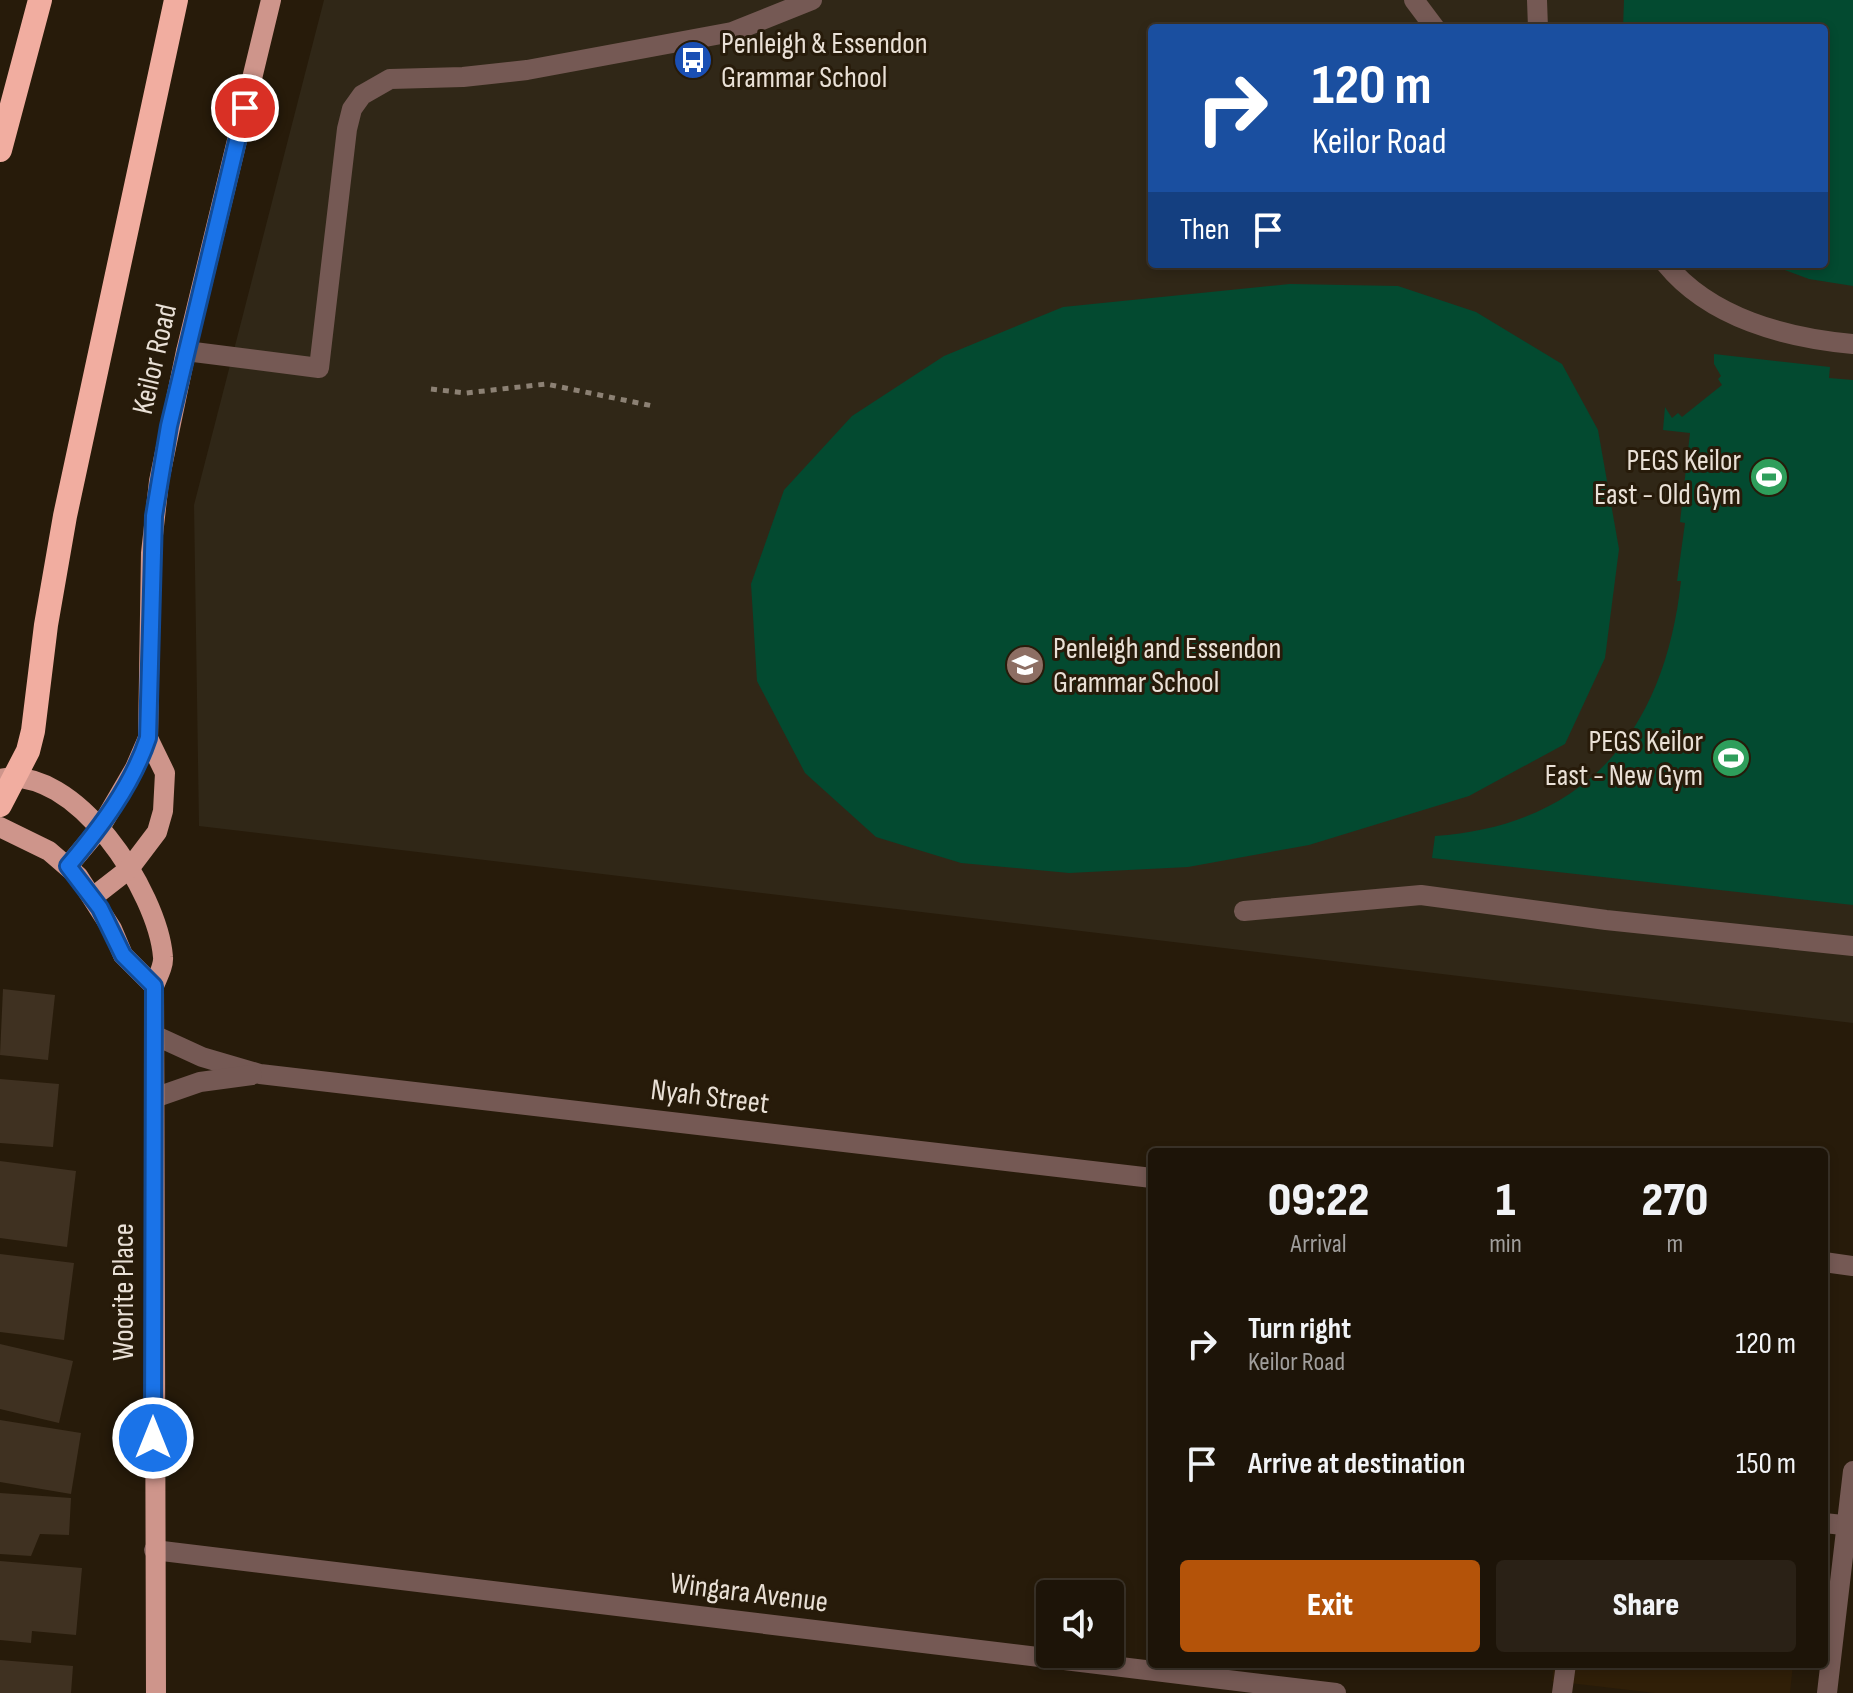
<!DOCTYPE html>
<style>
:root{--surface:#1d1408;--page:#2a2116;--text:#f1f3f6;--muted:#a09e9c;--line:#3b3329;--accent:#b45309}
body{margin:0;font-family:"Sofia Sans Condensed",sans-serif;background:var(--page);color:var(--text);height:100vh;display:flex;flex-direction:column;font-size:30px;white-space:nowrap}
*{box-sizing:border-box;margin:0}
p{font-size:26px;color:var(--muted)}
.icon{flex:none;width:44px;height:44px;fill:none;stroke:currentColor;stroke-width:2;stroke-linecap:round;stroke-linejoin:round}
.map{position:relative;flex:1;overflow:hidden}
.side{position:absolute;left:1148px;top:1148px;width:680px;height:520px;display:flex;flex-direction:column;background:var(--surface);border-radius:8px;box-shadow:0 4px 12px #0003,0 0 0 2px var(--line)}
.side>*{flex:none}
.banner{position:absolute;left:1148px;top:24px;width:680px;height:244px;border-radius:8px;box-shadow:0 4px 12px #0003,0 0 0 2px var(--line);background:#1a4fa0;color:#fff;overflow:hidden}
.buttons{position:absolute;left:1036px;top:1580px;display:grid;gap:16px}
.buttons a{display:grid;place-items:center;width:88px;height:88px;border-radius:8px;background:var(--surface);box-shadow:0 4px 12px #0003,0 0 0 2px var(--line);font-size:40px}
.pin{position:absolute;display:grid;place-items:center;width:68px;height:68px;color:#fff;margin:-34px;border:4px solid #fff;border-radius:50%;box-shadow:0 2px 8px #0007}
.me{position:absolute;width:88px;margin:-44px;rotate:0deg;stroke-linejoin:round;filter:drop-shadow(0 0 6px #0008)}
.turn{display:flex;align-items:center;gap:28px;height:168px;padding:0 32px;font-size:36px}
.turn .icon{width:104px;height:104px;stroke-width:2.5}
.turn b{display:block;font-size:56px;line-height:68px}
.then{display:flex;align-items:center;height:76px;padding:0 32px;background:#0003;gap:16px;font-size:30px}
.eta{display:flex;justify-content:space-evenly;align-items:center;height:136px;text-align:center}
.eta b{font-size:48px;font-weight:800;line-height:56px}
.button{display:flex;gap:16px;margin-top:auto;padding:16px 32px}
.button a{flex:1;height:92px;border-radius:8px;background:var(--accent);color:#fff;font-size:32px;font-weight:800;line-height:92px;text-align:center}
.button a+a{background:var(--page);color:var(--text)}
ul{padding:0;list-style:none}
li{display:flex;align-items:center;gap:24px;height:120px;padding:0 32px}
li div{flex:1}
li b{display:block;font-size:30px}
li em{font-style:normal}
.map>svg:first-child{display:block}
.built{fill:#301f08}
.education{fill:#302717;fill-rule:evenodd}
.green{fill:#034a30}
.building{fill:#3f3121}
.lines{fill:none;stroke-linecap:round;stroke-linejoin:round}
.path{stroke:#8c8174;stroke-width:5;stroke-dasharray:6 6;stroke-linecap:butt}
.minor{stroke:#755954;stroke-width:20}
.major{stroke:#ce958b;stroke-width:20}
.highway{stroke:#f1ada0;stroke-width:24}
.route-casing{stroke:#114b97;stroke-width:20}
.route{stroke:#1a73e8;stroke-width:14}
.labels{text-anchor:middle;stroke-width:6;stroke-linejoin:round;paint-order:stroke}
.poi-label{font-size:30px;fill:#e9e0d6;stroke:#271b0a;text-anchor:start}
.street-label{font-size:30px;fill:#e9e0d6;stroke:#271b0a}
</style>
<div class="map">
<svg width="1853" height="1693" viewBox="0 0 1853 1693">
<rect width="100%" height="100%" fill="#271b0a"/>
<polygon class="built" points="1554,1664 1793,1664 1790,1693 1655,1693 1552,1681"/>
<path class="education" d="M324 0H1853V1023L199 826 194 505ZM1152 28H1824V264H1152Z"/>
<g class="green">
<polygon points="1624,0 1853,0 1853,286 1809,279 1769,264 1824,264 1824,28 1623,28"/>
<polygon points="1290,284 1398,286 1476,312 1562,364 1598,430 1619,549 1605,658 1565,744 1469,796 1309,845 1188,867 1069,873 961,863 876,837 805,773 757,681 751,584 784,490 852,416 944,356 1063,307"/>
<path d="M1714 354 1830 367 1829 378 1853 380V905L1432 858 1435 836C1589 825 1665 728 1681 581H1677L1685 523 1680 522 1690 433 1663 430 1665 407 1672 418 1678 413 1682 417 1722 385 1718 379 1721 376 1714 364Z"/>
</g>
<g class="building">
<polygon points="3,989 55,995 48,1060 0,1055"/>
<polygon points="0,1079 59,1084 53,1147 0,1143"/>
<polygon points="0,1161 76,1171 67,1247 0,1238"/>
<polygon points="0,1254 74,1263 64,1340 0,1332"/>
<polygon points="0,1344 73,1361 59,1423 0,1409"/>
<polygon points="0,1420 81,1433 71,1494 0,1482"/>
<polygon points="0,1493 71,1498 69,1535 40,1534 31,1556 0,1554"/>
<polygon points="0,1561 82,1568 76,1635 32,1631 31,1643 0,1640"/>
<polygon points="0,1660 73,1666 71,1693 0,1693"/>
</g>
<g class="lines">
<polyline class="path" points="431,389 466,393 546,384 653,406"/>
<g class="minor">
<polyline points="1414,0 1435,28"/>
<polyline points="1537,0 1538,28"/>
<path d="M1666 264C1710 318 1786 338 1853 344"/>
<polyline points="186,351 319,368 347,129 352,109 362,95 390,79 463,77 527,70 732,32 812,0"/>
<polyline points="1244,911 1421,895 1606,920 1853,946"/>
<polyline points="154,1035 202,1057 260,1074 1152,1178"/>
<polyline points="154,1098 200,1082 252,1075"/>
<polyline points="1824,1262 1853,1266"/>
<polyline points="1824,1523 1853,1526"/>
<polyline points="154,1550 1336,1693"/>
<polyline points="1562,1693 1566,1664"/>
<polyline points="1827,1693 1853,1471"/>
</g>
<g class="major">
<path d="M0 779C75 763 158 892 163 957 164 966 157 978 154 986L156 1693"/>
<polyline points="0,827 49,851 78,876 112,929 123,955 154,986"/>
<polyline points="68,866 100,828 135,768 148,738 151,553 159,481 186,351 271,0"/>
<polyline points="93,897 129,869 157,832 163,811 165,773 148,738"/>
</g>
<g class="highway">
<polyline points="0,150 40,0"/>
<polyline points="0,805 28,751 33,731 46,625 65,516 176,0"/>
</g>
</g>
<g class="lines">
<defs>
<path id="route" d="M153 1438 154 986 123 955 100 908 68 866C100 828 132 786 148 738L154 516 169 426 245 108"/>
</defs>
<use href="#route" class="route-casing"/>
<use href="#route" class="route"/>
</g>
<defs>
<symbol id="bus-disc" viewBox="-11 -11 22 22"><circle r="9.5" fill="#1a4fb4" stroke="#271b0a"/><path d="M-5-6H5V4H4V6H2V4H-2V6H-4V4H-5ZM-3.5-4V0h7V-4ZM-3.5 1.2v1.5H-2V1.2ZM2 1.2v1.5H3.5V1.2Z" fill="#fff"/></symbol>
<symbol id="stadium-disc" viewBox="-11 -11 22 22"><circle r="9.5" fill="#2e9e5b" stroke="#271b0a"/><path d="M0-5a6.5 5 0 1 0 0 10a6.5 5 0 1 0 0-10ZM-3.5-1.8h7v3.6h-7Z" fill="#fff"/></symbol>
<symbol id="school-disc" viewBox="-11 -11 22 22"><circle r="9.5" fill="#8d6e63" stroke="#271b0a"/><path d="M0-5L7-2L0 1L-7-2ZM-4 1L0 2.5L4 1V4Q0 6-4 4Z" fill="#fff"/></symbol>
</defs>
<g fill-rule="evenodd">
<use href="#bus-disc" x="671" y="38" width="44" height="44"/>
<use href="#stadium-disc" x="1747" y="455" width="44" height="44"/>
<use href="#school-disc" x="1003" y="643" width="44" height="44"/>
<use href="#stadium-disc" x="1709" y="736" width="44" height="44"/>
</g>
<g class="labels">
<g class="poi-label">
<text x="721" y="53">Penleigh &amp; Essendon<tspan x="721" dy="34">Grammar School</tspan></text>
<text x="1741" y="470" text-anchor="end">PEGS Keilor<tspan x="1741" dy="34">East - Old Gym</tspan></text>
<text x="1053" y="658">Penleigh and Essendon<tspan x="1053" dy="34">Grammar School</tspan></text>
<text x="1703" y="751" text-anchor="end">PEGS Keilor<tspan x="1703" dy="34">East - New Gym</tspan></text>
</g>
<g class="street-label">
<text transform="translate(154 359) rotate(-77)" y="10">Keilor Road</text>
<text transform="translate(710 1096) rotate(7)" y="10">Nyah Street</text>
<text transform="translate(123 1292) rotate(-90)" y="10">Woorite Place</text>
<text transform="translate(749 1592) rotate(7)" y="10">Wingara Avenue</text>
</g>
</g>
</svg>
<div class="buttons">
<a><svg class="icon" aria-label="sound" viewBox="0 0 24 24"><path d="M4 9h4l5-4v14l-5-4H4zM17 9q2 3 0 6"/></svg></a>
</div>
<div class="pin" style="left:245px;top:108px;background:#d93025"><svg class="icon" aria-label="arrive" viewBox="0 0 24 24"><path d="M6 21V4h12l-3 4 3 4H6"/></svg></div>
<svg class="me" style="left:153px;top:1438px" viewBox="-20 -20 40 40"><circle r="17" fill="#1a73e8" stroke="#fff" stroke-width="3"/><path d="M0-11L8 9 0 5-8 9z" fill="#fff"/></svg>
<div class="banner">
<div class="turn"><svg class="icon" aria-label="right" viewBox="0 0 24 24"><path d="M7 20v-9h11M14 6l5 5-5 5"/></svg><div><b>120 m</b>Keilor Road</div></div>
<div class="then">Then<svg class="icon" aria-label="arrive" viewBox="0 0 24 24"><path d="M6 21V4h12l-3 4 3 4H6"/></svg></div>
</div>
<section class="side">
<div class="eta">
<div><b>09:22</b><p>Arrival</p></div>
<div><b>1</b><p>min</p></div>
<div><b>270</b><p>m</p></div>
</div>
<ul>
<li><svg class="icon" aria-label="right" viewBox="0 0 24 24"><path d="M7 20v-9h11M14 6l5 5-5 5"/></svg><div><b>Turn right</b><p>Keilor Road</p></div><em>120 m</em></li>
<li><svg class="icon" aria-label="arrive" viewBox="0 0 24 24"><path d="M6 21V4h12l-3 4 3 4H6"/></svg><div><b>Arrive at destination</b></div><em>150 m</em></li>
</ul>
<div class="button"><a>Exit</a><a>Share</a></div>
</section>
</div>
